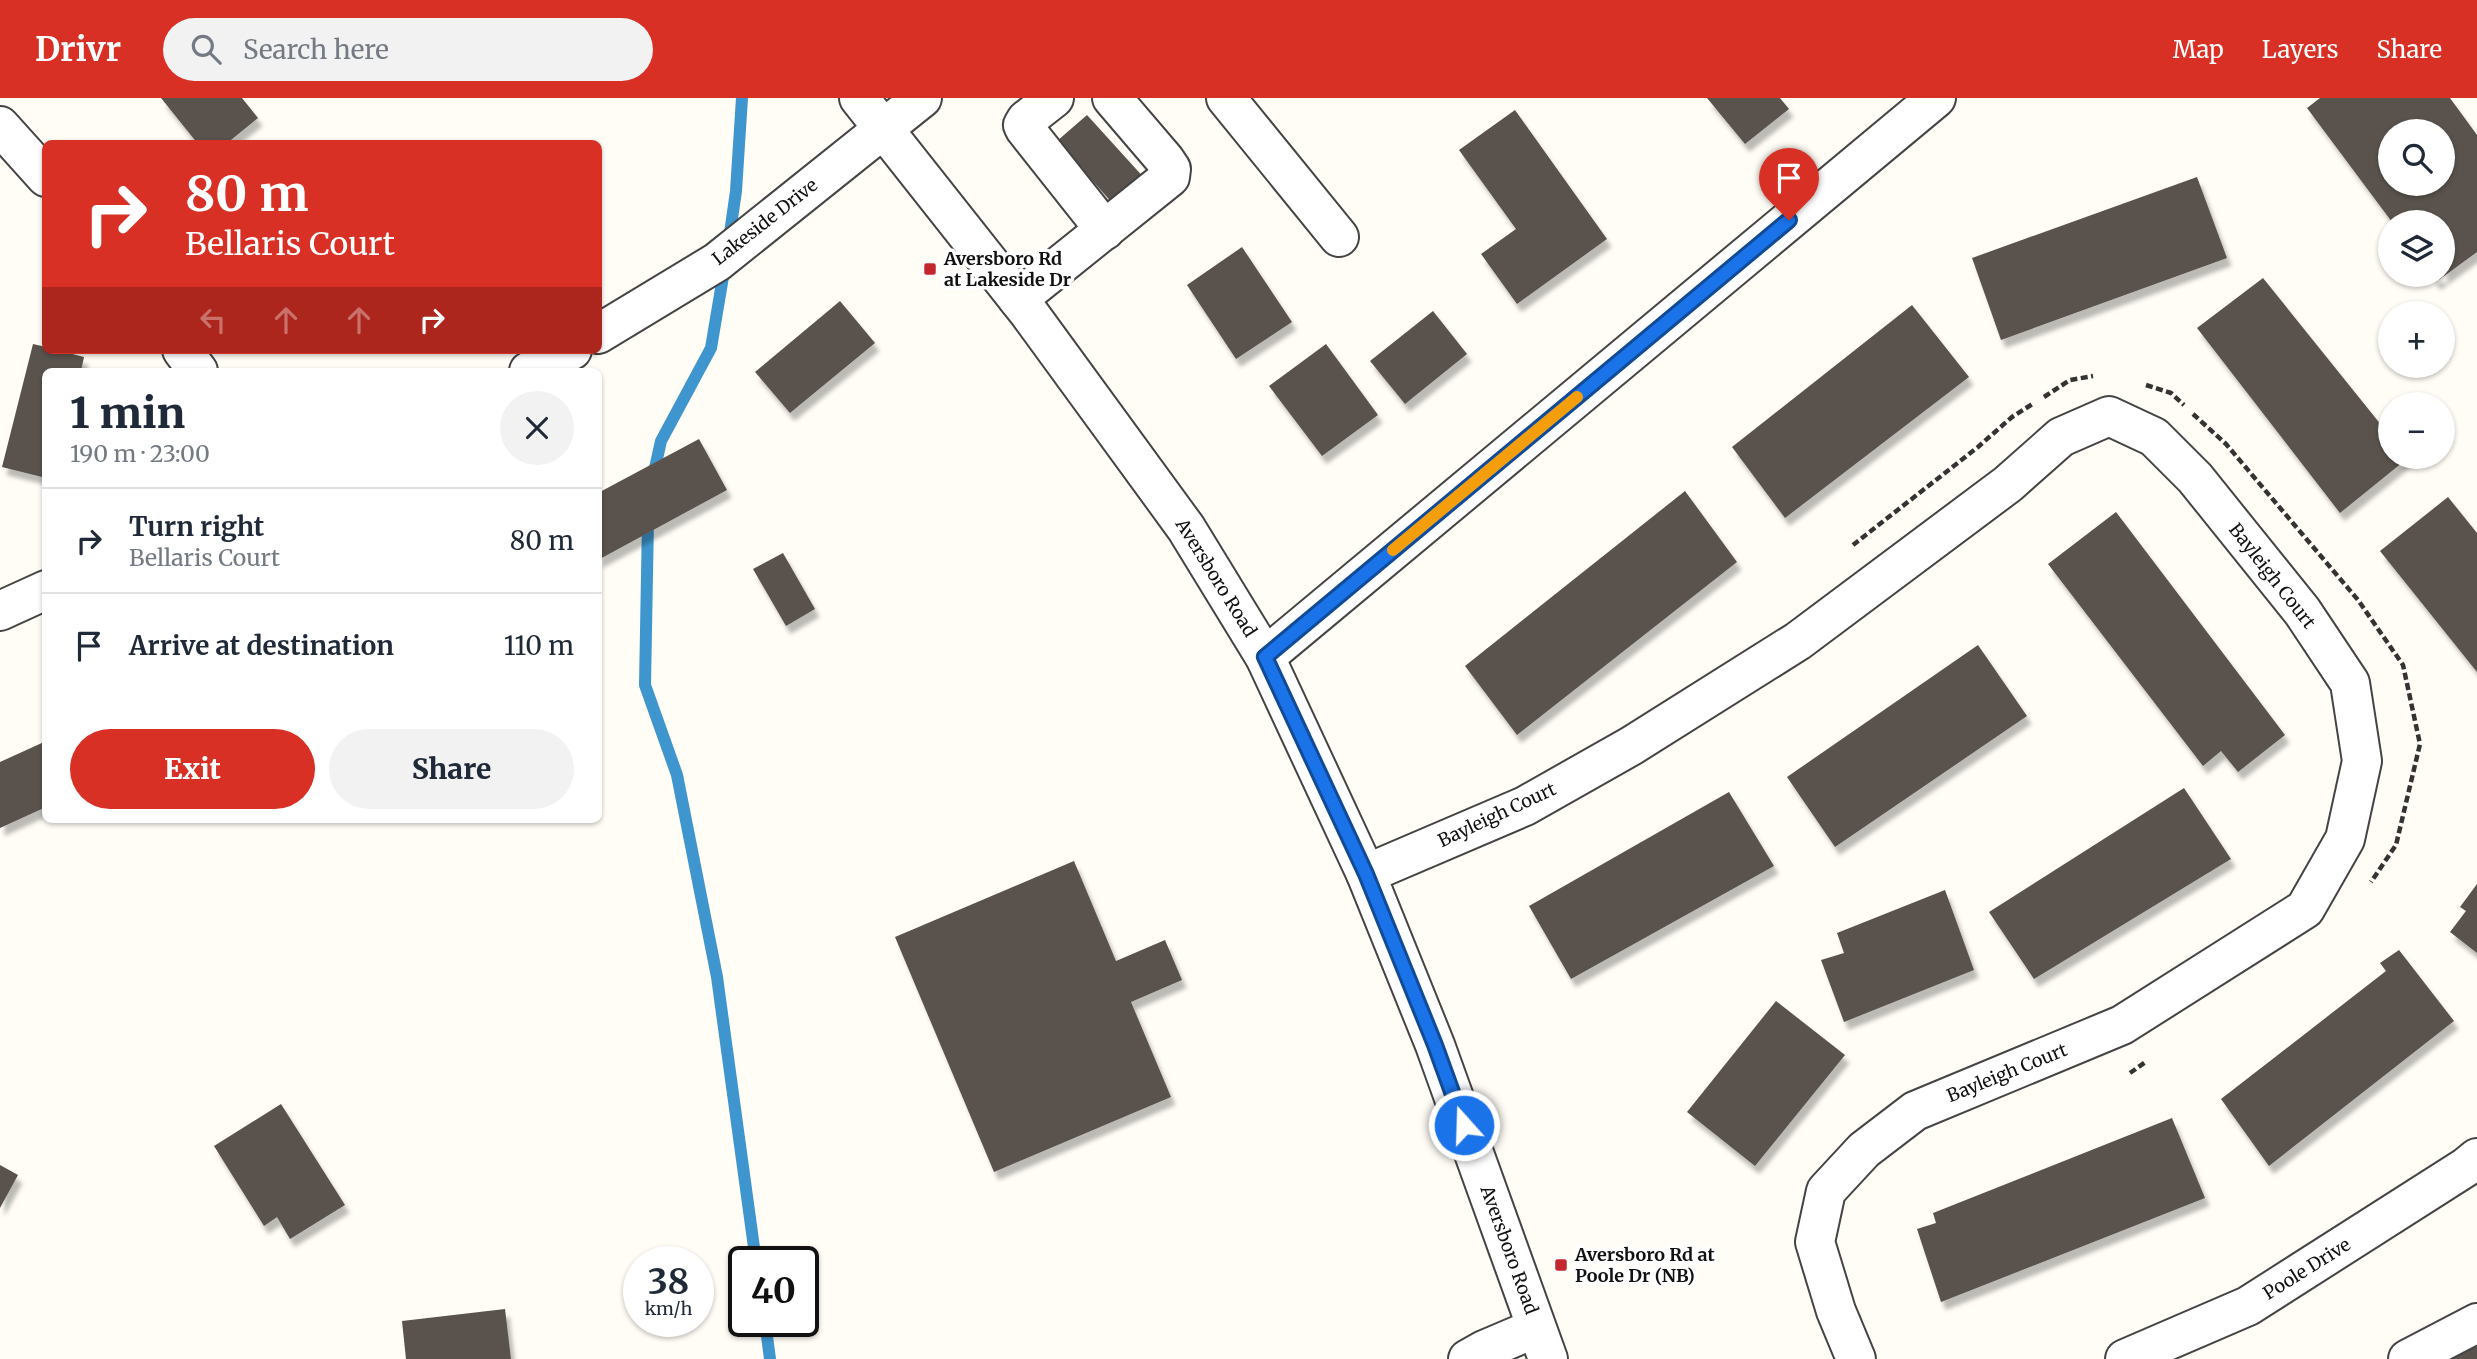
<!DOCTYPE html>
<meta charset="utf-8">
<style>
:root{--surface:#fff;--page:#f2f2f3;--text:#1f2937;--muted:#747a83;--line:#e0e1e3;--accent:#d93025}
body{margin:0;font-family:Merriweather,serif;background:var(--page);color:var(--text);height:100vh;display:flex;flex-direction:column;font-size:26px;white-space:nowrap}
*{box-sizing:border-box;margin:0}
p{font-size:23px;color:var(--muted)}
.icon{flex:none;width:38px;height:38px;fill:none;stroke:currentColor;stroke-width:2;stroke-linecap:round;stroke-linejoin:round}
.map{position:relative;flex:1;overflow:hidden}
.drawer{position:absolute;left:42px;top:270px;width:560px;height:455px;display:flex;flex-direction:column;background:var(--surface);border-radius:10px;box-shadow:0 2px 5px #0004}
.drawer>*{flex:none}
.banner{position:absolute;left:42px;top:42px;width:560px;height:214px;border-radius:10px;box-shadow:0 2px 5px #0004;background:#d93025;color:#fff;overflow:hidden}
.buttons{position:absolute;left:2378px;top:21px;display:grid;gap:14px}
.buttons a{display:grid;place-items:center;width:77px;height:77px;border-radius:50%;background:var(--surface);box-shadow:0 2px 5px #0004;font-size:35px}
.speed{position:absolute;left:623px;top:1148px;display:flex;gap:14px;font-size:35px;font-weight:700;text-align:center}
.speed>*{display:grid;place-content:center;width:91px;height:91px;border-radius:50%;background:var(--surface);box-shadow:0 2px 5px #0004;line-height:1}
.speed small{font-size:18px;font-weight:400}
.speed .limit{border:4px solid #111;border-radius:10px;background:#fff;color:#111}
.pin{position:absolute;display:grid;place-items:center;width:60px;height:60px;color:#fff;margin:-72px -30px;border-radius:50% 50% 50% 0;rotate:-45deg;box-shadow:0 0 7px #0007}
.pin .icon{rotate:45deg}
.me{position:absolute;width:77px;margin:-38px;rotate:340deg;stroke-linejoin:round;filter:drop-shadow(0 0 5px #0008)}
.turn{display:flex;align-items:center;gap:24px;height:147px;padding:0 28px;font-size:32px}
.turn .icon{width:91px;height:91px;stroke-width:2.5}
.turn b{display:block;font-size:49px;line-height:60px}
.lanes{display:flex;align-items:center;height:66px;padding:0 28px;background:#0003;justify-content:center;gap:35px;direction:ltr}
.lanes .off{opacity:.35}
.round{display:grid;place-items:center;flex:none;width:74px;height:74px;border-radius:37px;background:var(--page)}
.summary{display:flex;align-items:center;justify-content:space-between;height:119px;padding:0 28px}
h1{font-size:42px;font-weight:800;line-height:52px}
.action{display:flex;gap:14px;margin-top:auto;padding:14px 28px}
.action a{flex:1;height:80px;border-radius:42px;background:var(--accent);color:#fff;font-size:28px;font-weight:800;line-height:80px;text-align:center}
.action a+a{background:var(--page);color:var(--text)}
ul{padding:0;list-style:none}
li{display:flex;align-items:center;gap:21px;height:105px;padding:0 28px;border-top:2px solid var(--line)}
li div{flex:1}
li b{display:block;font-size:26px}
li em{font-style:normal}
header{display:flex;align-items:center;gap:42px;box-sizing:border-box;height:98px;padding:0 35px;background:var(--accent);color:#fff}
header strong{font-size:33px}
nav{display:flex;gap:38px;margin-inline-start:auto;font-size:24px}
.search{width:490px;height:63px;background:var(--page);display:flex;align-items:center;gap:18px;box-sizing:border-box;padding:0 24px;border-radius:38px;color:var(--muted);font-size:26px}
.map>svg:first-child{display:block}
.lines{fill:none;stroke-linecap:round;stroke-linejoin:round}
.stream{stroke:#3f96cf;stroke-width:12}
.building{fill:#5a524d;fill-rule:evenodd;filter:url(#shadow)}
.minor-casing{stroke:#444;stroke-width:42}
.path{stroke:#333;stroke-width:4.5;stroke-dasharray:7 3.5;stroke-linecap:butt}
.minor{stroke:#fff;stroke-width:38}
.route-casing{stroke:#114b97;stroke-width:18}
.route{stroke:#1a73e8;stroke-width:12}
.slow{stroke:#f59e0b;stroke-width:12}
.poi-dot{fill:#c4262e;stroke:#fff;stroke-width:2.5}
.labels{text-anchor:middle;stroke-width:7;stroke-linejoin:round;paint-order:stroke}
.street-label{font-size:18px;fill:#111;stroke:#fff}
.poi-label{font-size:18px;font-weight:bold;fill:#111;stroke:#fff;text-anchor:start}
</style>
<header>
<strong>Drivr</strong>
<div class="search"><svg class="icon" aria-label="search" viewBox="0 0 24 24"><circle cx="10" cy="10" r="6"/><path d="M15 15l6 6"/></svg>Search here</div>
<nav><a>Map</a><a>Layers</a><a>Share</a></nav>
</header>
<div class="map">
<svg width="2477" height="1261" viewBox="0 0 2477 1261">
<defs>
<filter id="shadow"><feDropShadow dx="4.5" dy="8" stdDeviation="2" flood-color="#0004"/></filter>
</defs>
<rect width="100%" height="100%" fill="#fffdf5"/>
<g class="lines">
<g class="stream">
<polyline points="729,142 736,93 742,0"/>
<polyline points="653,379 661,343 711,250 725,167"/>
<polyline points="648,422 645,587 677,677 717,879 756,1164"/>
<polyline points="765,1223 770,1261"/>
</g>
</g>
<g class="building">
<polygon points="161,0 242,0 258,20 226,46 198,46"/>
<polygon points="1707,0 1780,0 1789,11 1745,46"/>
<path d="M2320 0H2450L2477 37V154L2436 184 2431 177H2443V124H2392L2307 10ZM2390 33H2443V86H2390Z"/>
<polygon points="1515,12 1607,141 1517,206 1481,156 1516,131 1459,52"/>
<polygon points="1087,17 1146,82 1116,109 1057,43"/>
<polygon points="2197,79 2227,160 2001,242 1972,160"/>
<polygon points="1242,149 1292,224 1236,261 1187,187"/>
<polygon points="2263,180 2390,338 2390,359 2408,360 2340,415 2197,230"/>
<polygon points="840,203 875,245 790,315 755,274"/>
<polygon points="1912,207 1969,279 1785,420 1732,349"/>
<polygon points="1433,213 1467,256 1405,306 1370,263"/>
<polygon points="33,246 46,249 46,252 57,252 84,259 81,273 46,273 46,380 2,369"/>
<polygon points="1326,246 1378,317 1322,358 1269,288"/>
<polygon points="699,341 727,392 598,462 598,395"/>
<polygon points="1685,393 1737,464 1517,637 1465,568"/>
<polygon points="2448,399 2477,435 2477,574 2380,453"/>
<polygon points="2116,414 2285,637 2238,674 2221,653 2203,668 2048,466"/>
<polygon points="783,455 815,511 786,528 753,471"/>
<polygon points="1978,547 2027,618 1835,749 1787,679"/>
<polygon points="44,644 46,709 0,730 0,664"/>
<polygon points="2184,690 2231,761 2034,881 1989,814"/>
<polygon points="1729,694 1774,768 1571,881 1529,808"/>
<polygon points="1074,763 1116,863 1165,842 1182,882 1131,904 1171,999 994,1074 895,839"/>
<polygon points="2477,786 2477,855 2450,834 2466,813 2460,809"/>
<polygon points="1945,792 1974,872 1844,924 1821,862 1844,855 1837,835"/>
<polygon points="2399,852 2454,923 2269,1068 2221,1001 2386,873 2380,865"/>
<polygon points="1776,903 1845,957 1755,1068 1687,1014"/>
<polygon points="281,1006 345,1107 290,1141 277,1119 264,1128 214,1048"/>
<polygon points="2172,1020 2205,1100 1941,1204 1917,1131 1936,1125 1933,1115"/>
<polygon points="0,1067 18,1077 0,1110"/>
<polygon points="505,1211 511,1261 406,1261 402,1223"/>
<polygon points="2477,1247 2477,1261 2450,1261"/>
</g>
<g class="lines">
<defs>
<g id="minor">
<polyline points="859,0 1029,215 1186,430 1265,559 1366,776 1435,947 1548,1261"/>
<polyline points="1054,0 1026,22 1023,27 1025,31 1105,132"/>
<polyline points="1226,0 1339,139"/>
<polyline points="0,28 46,79"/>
<polyline points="1018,201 1170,79 1171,71 1165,62 1112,0"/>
<polyline points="598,236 717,164 922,0"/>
<polyline points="182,252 198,273"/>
<polyline points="529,273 572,252"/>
<polyline points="0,513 46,492"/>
<polyline points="1265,559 1936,0"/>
<polyline points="1366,776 1525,708 1631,648 1798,543 2008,386 2061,339 2109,318 2154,339 2195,380 2302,513 2350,585 2362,663 2345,741 2305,811 2122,927 1915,1013 1864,1052 1826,1093 1815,1144 1836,1213 1856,1261"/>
<polyline points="1468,1261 1484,1252 1536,1230"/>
<polyline points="2125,1261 2248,1208 2466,1069 2477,1060"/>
<polyline points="2408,1261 2477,1225"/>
</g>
</defs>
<use href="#minor" class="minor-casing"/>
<g class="path">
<polyline points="2146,287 2171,295 2184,307"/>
<polyline points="2044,299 2070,282 2093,278"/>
<polyline points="2193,316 2226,346 2358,502 2403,567 2420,646 2396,747 2371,784"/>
<polyline points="1853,447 1978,349 2012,319 2034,305"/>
<polyline points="2130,975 2147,963"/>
</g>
<use href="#minor" class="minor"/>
</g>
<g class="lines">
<defs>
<polyline id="route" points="1464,1027 1435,947 1366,776 1265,559 1789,122"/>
</defs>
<use href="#route" class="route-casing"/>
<use href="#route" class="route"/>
<polyline class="slow" points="1393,452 1577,299"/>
</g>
<g class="poi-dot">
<rect x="923" y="164" width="14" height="14" rx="3.5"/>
<rect x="1554" y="1160" width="14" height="14" rx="3.5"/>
</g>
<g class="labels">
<g class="street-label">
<text transform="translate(765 124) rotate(-38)" y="6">Lakeside Drive</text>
<text transform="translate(2272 478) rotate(52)" y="6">Bayleigh Court</text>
<text transform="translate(1216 480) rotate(58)" y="6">Aversboro Road</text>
<text transform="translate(1497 717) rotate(-25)" y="6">Bayleigh Court</text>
<text transform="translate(2007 975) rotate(-22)" y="6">Bayleigh Court</text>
<text transform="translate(1509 1152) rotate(70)" y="6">Aversboro Road</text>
<text transform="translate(2307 1171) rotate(-32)" y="6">Poole Drive</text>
</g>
<g class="poi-label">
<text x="944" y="167">Aversboro Rd<tspan x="944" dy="21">at Lakeside Dr</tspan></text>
<text x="1575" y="1163">Aversboro Rd at<tspan x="1575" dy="21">Poole Dr (NB)</tspan></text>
</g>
</g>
</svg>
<div class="buttons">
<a><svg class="icon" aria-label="search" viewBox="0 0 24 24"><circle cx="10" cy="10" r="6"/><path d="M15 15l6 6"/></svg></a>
<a><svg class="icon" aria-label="layers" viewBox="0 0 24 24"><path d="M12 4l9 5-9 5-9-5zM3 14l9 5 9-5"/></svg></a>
<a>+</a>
<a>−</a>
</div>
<div class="speed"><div>38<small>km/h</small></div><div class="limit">40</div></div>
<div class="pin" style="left:1789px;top:122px;background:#d93025"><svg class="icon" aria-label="arrive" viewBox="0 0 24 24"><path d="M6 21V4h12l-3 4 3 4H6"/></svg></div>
<svg class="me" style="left:1464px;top:1027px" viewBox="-20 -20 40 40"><circle r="17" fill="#1a73e8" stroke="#fff" stroke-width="3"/><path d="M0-11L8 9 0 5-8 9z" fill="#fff"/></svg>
<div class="banner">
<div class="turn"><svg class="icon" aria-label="right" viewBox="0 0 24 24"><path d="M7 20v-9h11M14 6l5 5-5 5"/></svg><div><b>80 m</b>Bellaris Court</div></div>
<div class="lanes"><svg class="icon off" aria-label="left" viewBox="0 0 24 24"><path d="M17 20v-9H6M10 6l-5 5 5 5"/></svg><svg class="icon off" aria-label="ahead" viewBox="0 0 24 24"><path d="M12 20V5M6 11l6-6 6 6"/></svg><svg class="icon off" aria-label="ahead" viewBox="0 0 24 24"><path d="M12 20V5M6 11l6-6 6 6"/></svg><svg class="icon" aria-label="right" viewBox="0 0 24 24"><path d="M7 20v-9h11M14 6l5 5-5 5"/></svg></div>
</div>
<section class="drawer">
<div class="summary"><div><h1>1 min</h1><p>190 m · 23:00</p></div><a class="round"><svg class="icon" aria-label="close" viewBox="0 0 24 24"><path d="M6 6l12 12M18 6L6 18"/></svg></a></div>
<ul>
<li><svg class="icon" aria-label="right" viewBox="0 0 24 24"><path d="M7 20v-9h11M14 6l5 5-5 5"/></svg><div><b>Turn right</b><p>Bellaris Court</p></div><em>80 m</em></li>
<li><svg class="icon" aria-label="arrive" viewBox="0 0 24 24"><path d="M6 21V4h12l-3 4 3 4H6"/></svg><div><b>Arrive at destination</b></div><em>110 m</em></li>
</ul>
<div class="action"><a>Exit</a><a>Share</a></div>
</section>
</div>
